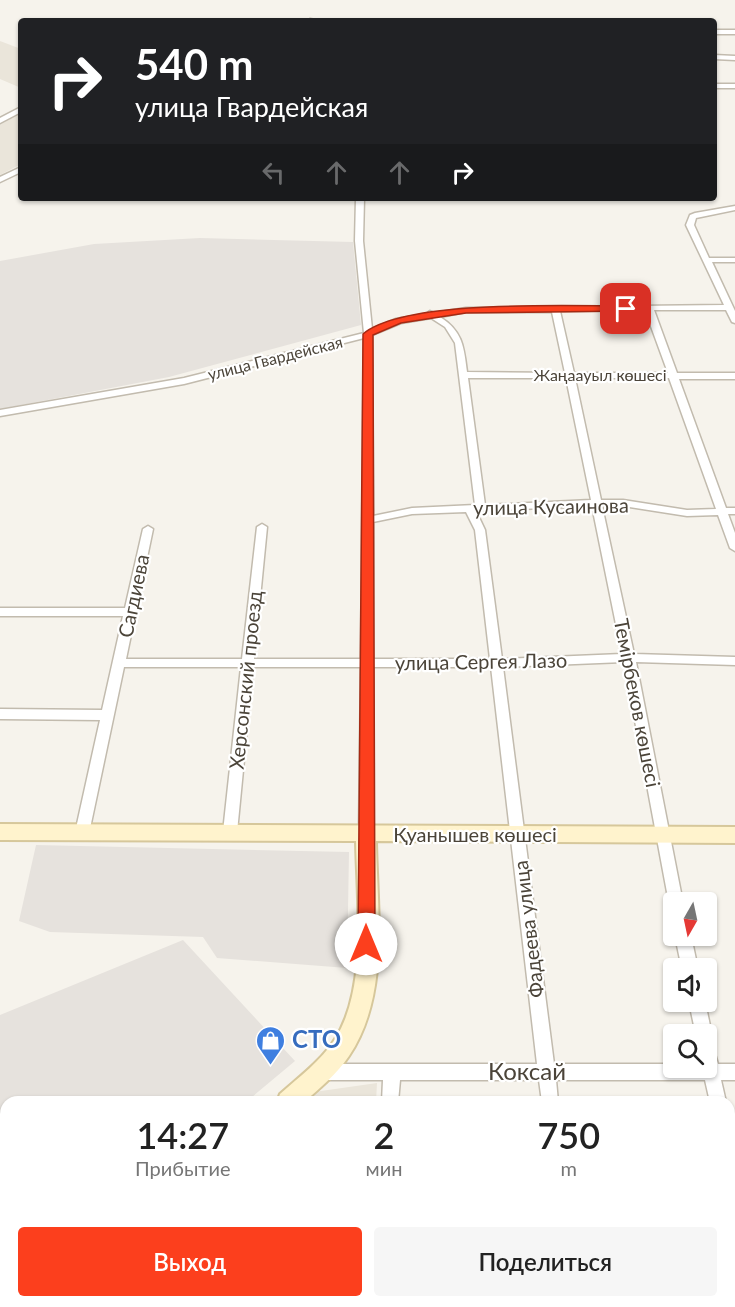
<!DOCTYPE html>
<html lang="ru">
<meta charset="utf-8">
<style>
:root{--surface:#fff;--page:#f6f6f6;--text:#222;--muted:#767676;--accent:#fc3f1d}
body{margin:0;font-family:Lato,sans-serif;background:var(--page);color:var(--text);height:100vh;display:flex;flex-direction:column;font-size:22px;white-space:nowrap}
*{box-sizing:border-box;margin:0}
p{font-size:20px;color:var(--muted)}
.icon{flex:none;width:33px;height:33px;fill:none;stroke:currentColor;stroke-width:2;stroke-linecap:round;stroke-linejoin:round}
.map{position:relative;flex:1;overflow:hidden}
.drawer{position:absolute;left:0px;top:1096px;width:735px;height:212px;display:flex;flex-direction:column;background:var(--surface);border-radius:18px 18px 0 0;box-shadow:0 2px 4px #0004}
.drawer>*{flex:none}
.hud{position:absolute;left:18px;top:18px;width:699px;height:183px;border-radius:6px;box-shadow:0 2px 4px #0004;background:#202124;color:#fff;overflow:hidden}
.needle{width:39px;rotate:189deg}
.tools{position:absolute;left:663px;top:892px;display:grid;gap:12px}
.tools a{display:grid;place-items:center;width:54px;height:54px;border-radius:6px;background:var(--surface);box-shadow:0 2px 4px #0004;font-size:30px}
.pin{position:absolute;display:grid;place-items:center;width:51px;height:51px;color:#fff;margin:-26px;border-radius:12px;box-shadow:0 3px 9px #0006}
.me{position:absolute;width:66px;margin:-33px;rotate:0deg;stroke-linejoin:round;filter:drop-shadow(0 0 4px #0008)}
.turn{display:flex;align-items:center;gap:21px;height:126px;padding:0 18px;font-size:27px}
.turn .icon{width:78px;height:78px;stroke-width:2.5}
.turn b{display:block;font-size:42px;line-height:51px}
.lanes{display:flex;align-items:center;height:57px;padding:0 18px;background:#0003;justify-content:center;gap:30px;direction:ltr}
.lanes .off{opacity:.35}
.eta{display:flex;justify-content:space-evenly;align-items:center;height:102px;text-align:center}
.eta b{font-size:36px;font-weight:600;line-height:42px}
.primary-button{display:flex;gap:12px;margin-top:auto;padding:12px 18px}
.primary-button a{flex:1;height:69px;border-radius:6px;background:var(--accent);color:#fff;font-size:24px;font-weight:600;line-height:69px;text-align:center}
.primary-button a+a{background:var(--page);color:var(--text)}
.map>svg:first-child{display:block}
.residential{fill:#eae5da}
.industrial{fill:#e6e2dd}
.lines{fill:none;stroke-linecap:round;stroke-linejoin:round}
.street-casing{stroke:#c2bbae;stroke-width:3}
.secondary-casing{stroke:#d6c79b;stroke-width:4}
.street{fill:#fff;fill-rule:evenodd}
.secondary{fill:#fff3cd;fill-rule:evenodd}
.route{fill:#fc3f1d;stroke:#a42913;stroke-width:1.5}
.labels{text-anchor:middle;stroke-width:4.5;stroke-linejoin:round;paint-order:stroke}
.far-street-label{font-size:16px;fill:#4b4439;stroke:#fff}
.street-label{font-size:20px;fill:#4b4439;stroke:#fff}
.near-shop-label{font-size:24px;font-weight:bold;fill:#366cbe;stroke:#fff;text-anchor:start}
.near-street-label{font-size:24px;fill:#4b4439;stroke:#fff}
</style>
<div class="map">
<svg width="735" height="1307" viewBox="0 0 735 1307">
<rect width="100%" height="100%" fill="#f6f3ec"/>
<g class="residential">
<polygon points="0,41 21,49 21,88 0,79"/>
<polygon points="21,113 21,164 0,175 0,123"/>
<polygon points="377,1083 376,1102 305,1102 314,1092"/>
<polygon points="138,1302 359,1302 359,1307 134,1307"/>
</g>
<g class="industrial">
<polygon points="200,238 353,242 361,325 169,377 0,409 0,261 94,244"/>
<polygon points="36,845 349,852 347,968 217,958 203,937 50,932 19,921"/>
<polygon points="183,940 295,1061 246,1102 6,1102 6,1302 10,1302 0,1307 0,1015"/>
</g>
<g class="lines">
<defs>
<g id="street">
<polygon points="310,19 321,21 307,21"/>
<rect x="714" y="30" width="21" height="4"/>
<polygon points="714,55 735,56 735,60 714,59"/>
<rect x="714" y="84" width="21" height="4"/>
<polygon points="21,107 21,112 0,123 0,118"/>
<polygon points="21,167 21,172 0,182 0,177"/>
<path d="M356 198H364L363 241 372 329 396 319 426 314 430 311 434 313 466 308 724 305 686 225 690 215 695 213 735 206V210L696 218 694 225 709 258H735V262H712L735 311V323L732 322 726 310H654L677 373H735V379H679L726 508H735V514H728L735 533V551L730 548 718 515 687 516 623 506H602L634 654 735 657V665L636 662 683 903H674V908L669 903 624 662 503 667 554 1064H674V1068H706V1042L712 1044 718 1064H735V1080H721L726 1102H710L705 1080H556L558 1102H542L539 1080H400L398 1102H382L383 1080H322L316 1078 314 1072 316 1066 322 1064H537L491 667H373V835L371 839 366 841 361 839 359 835 361 667H253L237 832 235 836 230 838 225 836 223 832 241 667H124L89 833 87 837 82 839 77 837 75 833 100 720 0 719V709L102 710 123 616H0V608H125L143 529 148 526 153 529 126 659H242L257 527 262 524 267 527 254 659H361L364 338 184 384 0 416V410L184 378 364 333 355 241ZM645 310 668 373H574L560 311ZM466 312H552L565 373 467 372C464 348 463 331 440 317ZM431 318 445 327 455 343 475 505 412 508 373 516 372 335 401 323ZM468 378H566L591 500 485 505ZM575 378H669L716 509 687 510 623 500H601ZM592 506 622 654 502 659 485 530 476 511ZM466 512 475 530 490 659H373V522L412 514Z"/>
<polygon points="675,936 691,936 698,969 682,969"/>
<polygon points="689,1002 705,1002 712,1035 710,1040 706,1042 706,1035 696,1035"/>
<polygon points="729,1149 735,1152 735,1196 729,1193"/>
<rect x="373" y="1302" width="18" height="5"/>
<polygon points="562,1302 580,1302 581,1307 563,1307"/>
</g>
<g id="secondary">
<path d="M0 824 735 827V843L376 841C377 911 390 995 349 1056 337 1074 320 1088 304 1102H277L280 1094C299 1077 321 1061 335 1039 368 988 357 900 356 841L0 840Z"/>
<polygon points="62,1302 91,1302 89,1307 60,1307"/>
</g>
</defs>
<use href="#street" class="street-casing"/>
<use href="#secondary" class="secondary-casing"/>
<use href="#street" class="street"/>
<use href="#secondary" class="secondary"/>
</g>
<path class="route" d="M626 306 631 309 629 311 466 313 401 323 373 335 375 944 372 949 366 952 360 949 358 944 363 334C404 299 569 306 626 306Z"/>
<defs>
<symbol id="shop-pin" viewBox="-11 -11 22 30"><path d="M0 17L-7.5 6A9.5 9.5 0 1 1 7.5 6Z" fill="#3f7fe0" stroke="#fff"/><path d="M-5-2.5h2.3a2.7 3.5 0 0 1 5.4 0H5L5.5 6h-11ZM-1.5-2.5h3a1.5 2.3 0 0 0-3 0Z" fill="#fff"/></symbol>
</defs>
<g fill-rule="evenodd">
<use href="#shop-pin" x="254" y="1024" width="33" height="45"/>
</g>
<g class="labels">
<g class="far-street-label">
<text transform="translate(275 358) rotate(-14)" y="6">улица Гвардейская</text>
<text x="600" y="381">Жаңаауыл көшесі</text>
</g>
<g class="street-label">
<text transform="translate(551 507) rotate(-1)" y="7">улица Кусаинова</text>
<text transform="translate(134 596) rotate(-78)" y="7">Сагдиева</text>
<text transform="translate(481 662) rotate(-1)" y="7">улица Сергея Лазо</text>
<text transform="translate(246 680) rotate(-84)" y="7">Херсонский проезд</text>
<text transform="translate(637 703) rotate(79)" y="7">Темірбеков көшесі</text>
<text x="475" y="842">Қуанышев көшесі</text>
<text transform="translate(529 929) rotate(-97)" y="7">Фадеева улица</text>
</g>
<g class="near-shop-label">
<text x="292" y="1048">СТО</text>
</g>
<g class="near-street-label">
<text x="527" y="1080">Коксай</text>
</g>
</g>
</svg>
<div class="tools">
<a><svg class="needle" viewBox="-14 -14 28 28"><path d="M0-13l5 13h-10z" fill="#e53935"/><path d="M0 13l5-13h-10z" fill="#767676"/></svg></a>
<a><svg class="icon" aria-label="sound" viewBox="0 0 24 24"><path d="M4 9h4l5-4v14l-5-4H4zM17 9q2 3 0 6"/></svg></a>
<a><svg class="icon" aria-label="search" viewBox="0 0 24 24"><circle cx="10" cy="10" r="6"/><path d="M15 15l6 6"/></svg></a>
</div>
<div class="pin" style="left:626px;top:309px;background:#d93025"><svg class="icon" aria-label="arrive" viewBox="0 0 24 24"><path d="M6 21V4h12l-3 4 3 4H6"/></svg></div>
<svg class="me" style="left:366px;top:944px" viewBox="-20 -20 40 40"><circle r="19" fill="#fff"/><path d="M0-13L10 11 0 6-10 11z" fill="#fc3f1d"/></svg>
<div class="hud">
<div class="turn"><svg class="icon" aria-label="right" viewBox="0 0 24 24"><path d="M7 20v-9h11M14 6l5 5-5 5"/></svg><div><b>540 m</b>улица Гвардейская</div></div>
<div class="lanes"><svg class="icon off" aria-label="left" viewBox="0 0 24 24"><path d="M17 20v-9H6M10 6l-5 5 5 5"/></svg><svg class="icon off" aria-label="ahead" viewBox="0 0 24 24"><path d="M12 20V5M6 11l6-6 6 6"/></svg><svg class="icon off" aria-label="ahead" viewBox="0 0 24 24"><path d="M12 20V5M6 11l6-6 6 6"/></svg><svg class="icon" aria-label="right" viewBox="0 0 24 24"><path d="M7 20v-9h11M14 6l5 5-5 5"/></svg></div>
</div>
<section class="drawer">
<div class="eta">
<div><b>14:27</b><p>Прибытие</p></div>
<div><b>2</b><p>мин</p></div>
<div><b>750</b><p>m</p></div>
</div>
<div class="primary-button"><a>Выход</a><a>Поделиться</a></div>
</section>
</div>
